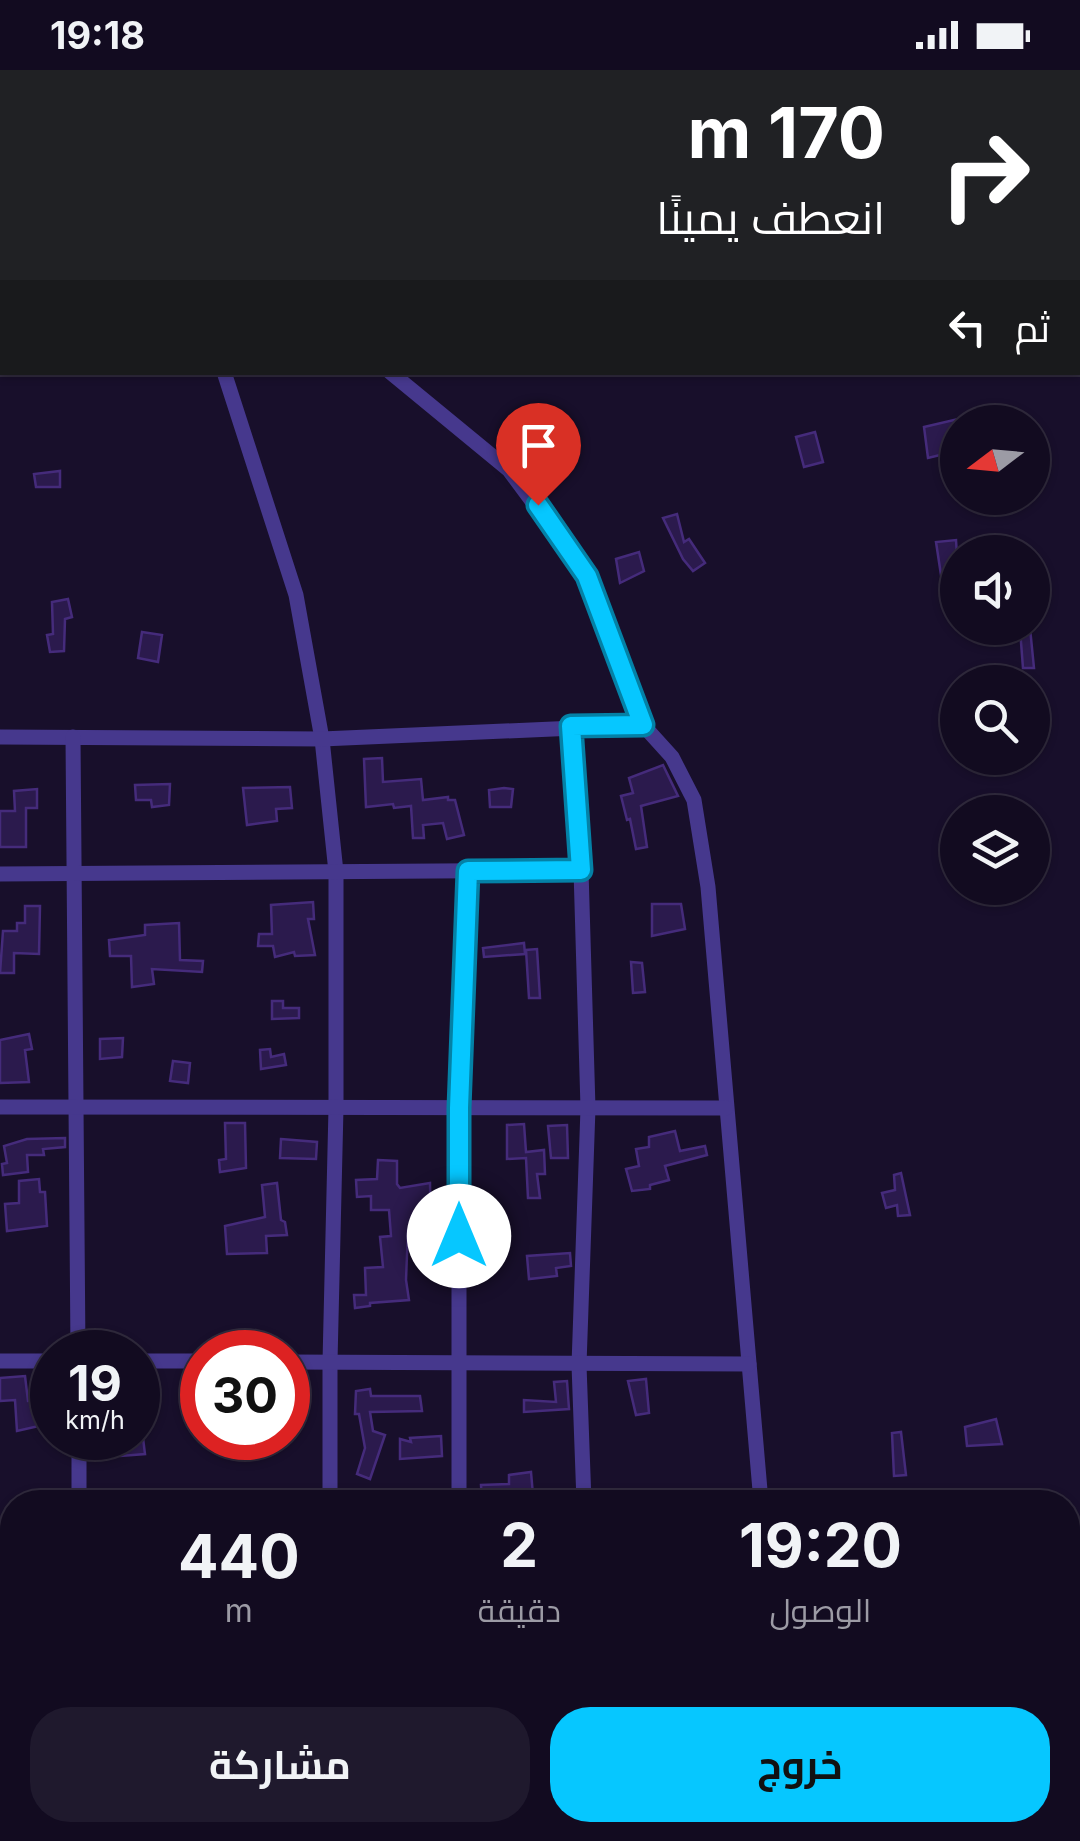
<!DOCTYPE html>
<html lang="ar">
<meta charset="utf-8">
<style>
:root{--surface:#120b20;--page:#1f192d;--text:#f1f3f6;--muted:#9c9ba5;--line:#312b3e;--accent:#06c7ff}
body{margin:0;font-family:Inter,Cairo,sans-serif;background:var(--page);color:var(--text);direction:rtl;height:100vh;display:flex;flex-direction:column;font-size:38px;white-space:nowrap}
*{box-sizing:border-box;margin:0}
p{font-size:32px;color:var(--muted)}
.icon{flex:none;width:55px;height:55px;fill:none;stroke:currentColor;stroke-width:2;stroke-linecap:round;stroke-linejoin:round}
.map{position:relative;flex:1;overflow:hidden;direction:ltr}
.side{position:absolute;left:0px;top:1420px;width:1080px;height:352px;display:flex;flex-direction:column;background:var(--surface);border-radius:40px 40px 0 0;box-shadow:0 2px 8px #0004,0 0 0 2px var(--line);direction:rtl}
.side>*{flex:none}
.banner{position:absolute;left:0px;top:0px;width:1080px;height:305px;box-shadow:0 2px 8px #0004,0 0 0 2px var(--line);direction:rtl;background:#202124;color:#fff;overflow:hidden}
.needle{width:65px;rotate:254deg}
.tools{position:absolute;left:940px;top:335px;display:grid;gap:20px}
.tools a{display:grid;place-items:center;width:110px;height:110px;border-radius:50%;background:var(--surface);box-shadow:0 2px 8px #0004,0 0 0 2px var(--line);font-size:50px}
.speed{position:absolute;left:30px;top:1260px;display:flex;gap:20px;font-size:50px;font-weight:700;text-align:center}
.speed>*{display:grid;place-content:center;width:130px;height:130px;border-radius:50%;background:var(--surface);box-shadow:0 2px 8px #0004,0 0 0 2px var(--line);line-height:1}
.speed small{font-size:25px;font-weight:400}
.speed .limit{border:15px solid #d22;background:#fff;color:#111}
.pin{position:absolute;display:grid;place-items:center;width:85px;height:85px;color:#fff;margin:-102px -42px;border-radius:50% 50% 50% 0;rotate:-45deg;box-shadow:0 0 10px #0007}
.pin .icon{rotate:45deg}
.me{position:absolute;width:110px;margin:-55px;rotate:0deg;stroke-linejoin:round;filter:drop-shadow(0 0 8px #0008)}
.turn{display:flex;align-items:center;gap:35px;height:210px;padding:0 30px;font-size:45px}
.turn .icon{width:130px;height:130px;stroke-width:2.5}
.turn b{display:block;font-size:70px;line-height:85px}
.then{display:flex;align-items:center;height:95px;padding:0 30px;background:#0003;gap:20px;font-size:38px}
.eta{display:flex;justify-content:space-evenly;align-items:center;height:170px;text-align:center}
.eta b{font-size:60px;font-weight:700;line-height:70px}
.button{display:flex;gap:20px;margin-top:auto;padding:20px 30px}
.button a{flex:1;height:115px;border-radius:40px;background:var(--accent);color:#111;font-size:40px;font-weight:700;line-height:115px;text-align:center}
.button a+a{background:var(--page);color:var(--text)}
.status{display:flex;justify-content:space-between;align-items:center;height:70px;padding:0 50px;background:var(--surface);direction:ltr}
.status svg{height:28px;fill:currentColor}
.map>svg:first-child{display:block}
.building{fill:#2b1a4d;stroke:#452b7b;stroke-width:2.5}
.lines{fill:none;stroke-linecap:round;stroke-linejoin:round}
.minor{stroke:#46388d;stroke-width:15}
.route-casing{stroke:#0481a6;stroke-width:25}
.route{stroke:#06c7ff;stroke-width:18}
</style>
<div class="status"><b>19:18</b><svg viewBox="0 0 49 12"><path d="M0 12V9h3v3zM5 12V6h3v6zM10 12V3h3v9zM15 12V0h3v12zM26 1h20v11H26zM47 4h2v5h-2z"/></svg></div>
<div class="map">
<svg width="1080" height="1771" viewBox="0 0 1080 1771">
<rect width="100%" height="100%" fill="#180f2b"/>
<g class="building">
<polygon points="958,349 958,371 946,374 948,383 928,388 924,357"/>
<polygon points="815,362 823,392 804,397 796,367"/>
<polygon points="60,401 60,417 36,417 34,404"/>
<polygon points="677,444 684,472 689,469 705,493 693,501 683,489 663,448"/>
<polygon points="956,470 958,502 941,505 936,472"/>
<polygon points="639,482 644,501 620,513 616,489"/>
<polygon points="68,529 72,547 65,549 64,581 50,582 47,565 53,564 52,532"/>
<polygon points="1030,558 1034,598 1023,598 1020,559"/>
<polygon points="142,562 162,565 158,592 138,588"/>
<polygon points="382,688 383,712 421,709 423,730 448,727 448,730 455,730 464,765 447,769 443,753 423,755 424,768 413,768 411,736 394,738 393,734 366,737 364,689"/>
<polygon points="663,695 678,726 641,736 647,777 636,779 630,749 627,750 621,726 633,723 629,708"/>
<polygon points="170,714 169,735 152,737 151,730 136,730 135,715"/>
<polygon points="290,717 292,738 276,739 277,751 247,755 243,718"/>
<polygon points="504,718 513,719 511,737 490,737 489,720"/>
<polygon points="37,719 37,738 26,738 26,777 0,777 0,741 15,741 14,721"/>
<polygon points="313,832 314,849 308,849 315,885 295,886 294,882 275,887 273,876 258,876 259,864 272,864 271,835"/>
<polygon points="652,834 681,834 685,859 652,866"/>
<polygon points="25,836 40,836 39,884 14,883 14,903 0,903 3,861 17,861 17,853 25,853"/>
<polygon points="179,853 180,890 203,891 202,902 152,899 154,914 132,917 131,886 110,886 109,870 145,865 145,855"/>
<polygon points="524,873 525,884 484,887 483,878"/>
<polygon points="537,879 540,928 529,928 526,880"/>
<polygon points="631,892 642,893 645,922 633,923"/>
<polygon points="272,931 283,931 283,938 299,938 299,948 272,949"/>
<polygon points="29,964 32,979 25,980 29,1012 0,1013 0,970"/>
<polygon points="123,968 122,987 100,989 100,969"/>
<polygon points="270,979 271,987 284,984 286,995 261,999 260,980"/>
<polygon points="173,991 190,993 188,1013 170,1011"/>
<polygon points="225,1053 245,1053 246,1098 220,1102 219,1090 226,1089"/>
<polygon points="524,1054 526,1082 544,1080 545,1104 537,1104 540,1128 528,1128 526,1088 507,1089 507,1055"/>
<polygon points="567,1055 568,1088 551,1088 548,1056"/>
<polygon points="675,1061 680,1081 705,1076 707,1085 665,1096 669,1110 650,1115 650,1119 632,1121 626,1099 639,1096 636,1079 649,1077 649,1067"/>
<polygon points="65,1068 65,1077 43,1079 44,1085 27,1085 28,1102 3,1105 2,1094 7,1093 4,1076 27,1069"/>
<polygon points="281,1069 317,1072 316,1089 280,1088"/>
<polygon points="378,1090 397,1091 397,1114 400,1118 430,1113 431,1162 408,1160 406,1210 409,1230 370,1233 370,1236 355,1238 354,1225 366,1225 365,1198 383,1197 380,1167 391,1166 389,1140 371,1140 371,1126 357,1127 356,1110 377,1109"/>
<polygon points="901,1103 910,1145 898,1146 897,1135 886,1138 882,1123 895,1120 894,1105"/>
<polygon points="39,1109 40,1122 45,1122 47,1156 7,1161 5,1134 19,1133 19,1111"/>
<polygon points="277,1113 281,1150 285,1152 287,1165 266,1166 267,1183 227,1184 225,1156 265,1147 262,1115"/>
<polygon points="570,1183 571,1196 556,1198 557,1206 529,1209 527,1186"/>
<polygon points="25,1306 28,1331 52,1329 52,1353 17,1361 15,1330 0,1331 0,1308"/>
<polygon points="646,1309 649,1343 636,1345 628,1311"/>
<polygon points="567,1311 569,1339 524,1342 524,1330 556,1332 554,1312"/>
<polygon points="370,1319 371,1326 420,1326 422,1341 370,1342 373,1361 385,1365 370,1409 357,1404 365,1378 359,1344 355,1344 356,1321"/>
<polygon points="996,1349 1002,1374 967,1376 965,1357"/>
<polygon points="901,1362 906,1405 894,1406 892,1363"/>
<polygon points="441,1366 442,1386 400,1389 400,1369 411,1372 410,1368"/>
<polygon points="132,1368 143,1368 145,1384 121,1386 120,1375 133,1374"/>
<polygon points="531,1402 533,1425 522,1426 523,1432 482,1432 481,1415 509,1414 509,1405"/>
</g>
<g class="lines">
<g class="minor">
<polyline points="166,0 167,2"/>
<polyline points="0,216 2,216"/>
<polyline points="224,302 296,525 322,669 336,802 336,1038 330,1292 330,1432"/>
<polyline points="390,302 509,400 587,505 643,655 672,687 694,730 708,817 761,1432"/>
<polyline points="571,656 581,800 588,1038 579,1295 584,1432"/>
<polyline points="0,667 322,669 643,655"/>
<polyline points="73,667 78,1282"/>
<polyline points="0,804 581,800"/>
<polyline points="0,1037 726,1038"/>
<polyline points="0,1291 52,1291"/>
<polyline points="138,1291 202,1291"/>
<polyline points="288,1292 749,1294"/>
<polyline points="79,1368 79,1432"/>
<polyline points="459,1432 459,1038 468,801"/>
<polyline points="0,1542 12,1542"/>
<polyline points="797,1760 798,1771"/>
<polyline points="327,1771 328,1760"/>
<polyline points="451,1771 451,1760"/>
<polyline points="584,1771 584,1760"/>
</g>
</g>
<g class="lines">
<defs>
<polyline id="route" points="459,1166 459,1038 468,801 581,800 571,656 643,655 587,506 538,435"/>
</defs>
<use href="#route" class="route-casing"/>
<use href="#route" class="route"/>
</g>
</svg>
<div class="tools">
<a><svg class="needle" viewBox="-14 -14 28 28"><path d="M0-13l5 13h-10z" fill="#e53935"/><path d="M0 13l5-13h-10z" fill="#9c9ba5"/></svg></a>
<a><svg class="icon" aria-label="sound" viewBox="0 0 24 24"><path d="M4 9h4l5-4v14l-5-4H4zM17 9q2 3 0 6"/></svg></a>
<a><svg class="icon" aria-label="search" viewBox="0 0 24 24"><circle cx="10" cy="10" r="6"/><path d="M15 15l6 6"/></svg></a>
<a><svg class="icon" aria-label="layers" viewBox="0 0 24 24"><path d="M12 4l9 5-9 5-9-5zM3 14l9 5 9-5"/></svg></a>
</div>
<div class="speed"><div>19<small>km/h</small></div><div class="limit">30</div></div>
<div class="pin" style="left:538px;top:435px;background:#d93025"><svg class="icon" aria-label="arrive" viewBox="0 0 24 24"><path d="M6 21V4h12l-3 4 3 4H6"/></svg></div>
<svg class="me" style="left:459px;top:1166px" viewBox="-20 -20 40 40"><circle r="19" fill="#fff"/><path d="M0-13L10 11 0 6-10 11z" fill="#06c7ff"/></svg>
<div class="banner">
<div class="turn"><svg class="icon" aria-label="right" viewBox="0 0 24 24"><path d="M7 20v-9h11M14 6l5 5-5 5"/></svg><div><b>170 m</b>انعطف يمينًا</div></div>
<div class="then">ثم<svg class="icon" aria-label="left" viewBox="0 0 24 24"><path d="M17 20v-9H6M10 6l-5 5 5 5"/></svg></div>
</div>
<section class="side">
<div class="eta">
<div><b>19:20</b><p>الوصول</p></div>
<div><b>2</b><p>دقيقة</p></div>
<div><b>440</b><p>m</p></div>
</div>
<div class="button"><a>خروج</a><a>مشاركة</a></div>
</section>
</div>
